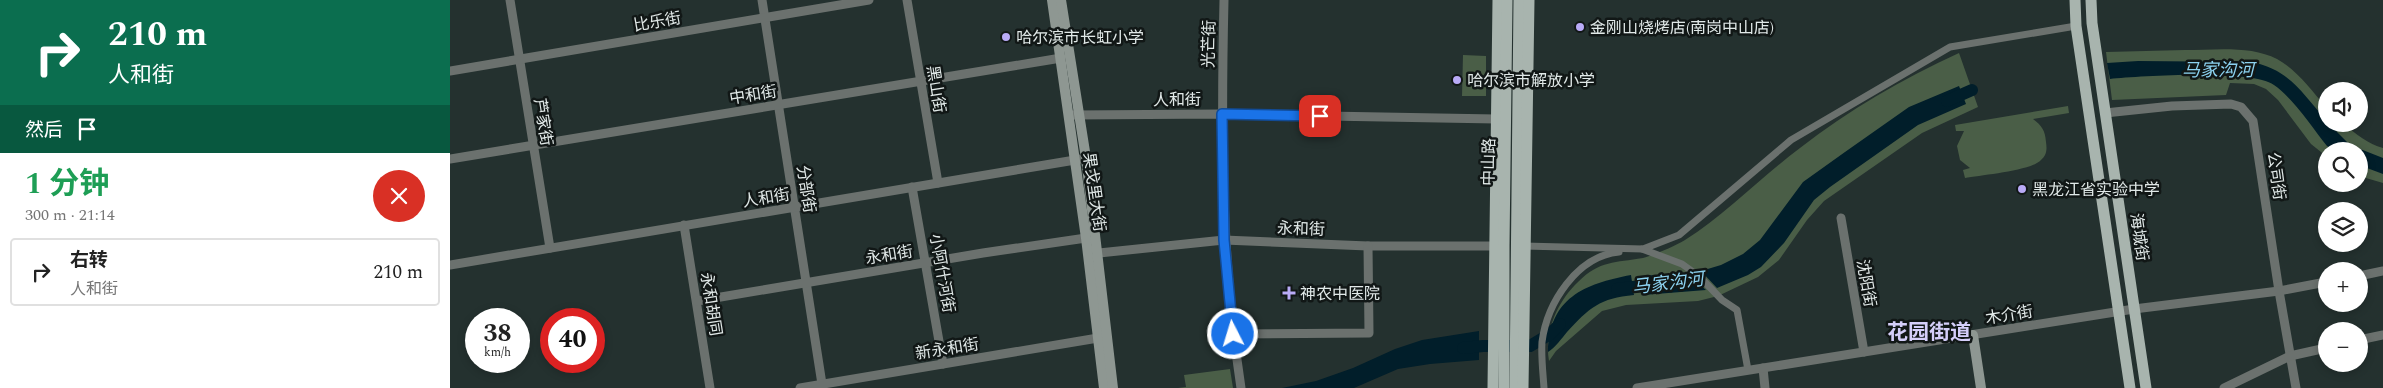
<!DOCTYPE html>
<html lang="zh">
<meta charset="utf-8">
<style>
:root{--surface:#fff;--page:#f6f6f6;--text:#222;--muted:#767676;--line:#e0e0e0}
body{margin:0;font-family:Spectral,"Noto Sans SC",serif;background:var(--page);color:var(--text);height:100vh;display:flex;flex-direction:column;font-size:19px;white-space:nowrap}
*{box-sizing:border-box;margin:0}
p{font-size:16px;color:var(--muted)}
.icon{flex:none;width:28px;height:28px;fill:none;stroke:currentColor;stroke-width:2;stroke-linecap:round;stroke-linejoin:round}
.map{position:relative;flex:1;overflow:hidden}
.sheet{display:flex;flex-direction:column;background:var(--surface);width:450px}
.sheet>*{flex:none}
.hud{background:#0b6e4f;color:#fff;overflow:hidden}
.fabs{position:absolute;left:1868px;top:82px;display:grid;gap:10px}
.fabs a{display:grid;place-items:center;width:50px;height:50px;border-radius:50%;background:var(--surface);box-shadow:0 2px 8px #0003;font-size:25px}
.speed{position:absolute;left:15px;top:308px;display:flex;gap:10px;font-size:25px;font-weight:700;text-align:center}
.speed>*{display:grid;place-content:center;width:65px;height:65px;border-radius:50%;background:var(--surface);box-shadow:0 2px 8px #0003;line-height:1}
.speed small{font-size:12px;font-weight:400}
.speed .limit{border:8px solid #d22;background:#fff;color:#111}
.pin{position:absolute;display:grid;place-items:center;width:42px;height:42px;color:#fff;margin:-21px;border-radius:10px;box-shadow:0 2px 8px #0006}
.me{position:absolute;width:55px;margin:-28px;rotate:355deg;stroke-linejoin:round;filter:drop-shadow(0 0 4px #0008)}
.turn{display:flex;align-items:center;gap:18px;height:105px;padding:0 25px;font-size:22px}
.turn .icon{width:65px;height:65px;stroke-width:2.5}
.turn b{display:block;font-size:35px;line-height:42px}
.then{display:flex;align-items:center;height:48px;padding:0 25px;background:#0003;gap:10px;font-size:19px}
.round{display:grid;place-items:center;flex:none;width:52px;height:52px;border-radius:26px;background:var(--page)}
.summary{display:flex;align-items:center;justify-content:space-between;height:85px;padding:0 25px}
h1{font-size:30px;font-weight:700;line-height:38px;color:#1e9e55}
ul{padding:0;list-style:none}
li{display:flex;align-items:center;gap:15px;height:68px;margin:0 10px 8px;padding:0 15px;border:2px solid var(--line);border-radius:5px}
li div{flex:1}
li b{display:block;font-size:19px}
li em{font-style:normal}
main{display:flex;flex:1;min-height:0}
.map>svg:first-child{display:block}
.green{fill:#4a5e47}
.water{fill:#011e2a}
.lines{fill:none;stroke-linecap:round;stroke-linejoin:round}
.river{stroke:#011e2a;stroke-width:12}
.minor{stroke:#6b716e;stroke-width:7}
.tertiary{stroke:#6b716e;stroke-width:9}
.secondary{stroke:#8e9792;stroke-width:10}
.primary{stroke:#a8b4ae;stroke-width:11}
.route-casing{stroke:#114b97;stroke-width:12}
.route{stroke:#1a73e8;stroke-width:9}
.poi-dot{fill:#b9abf7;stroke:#111716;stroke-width:2}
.labels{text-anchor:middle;stroke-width:5;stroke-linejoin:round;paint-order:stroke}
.street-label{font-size:16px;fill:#e1e9e8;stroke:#111716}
.poi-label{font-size:16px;fill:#e1e9e8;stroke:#111716;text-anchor:start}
.water-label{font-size:18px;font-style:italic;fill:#8cd2f0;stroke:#111716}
.district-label{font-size:21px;font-weight:bold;fill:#d4cef9;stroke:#111716}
</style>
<main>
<section class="sheet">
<div class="hud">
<div class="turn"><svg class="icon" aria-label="right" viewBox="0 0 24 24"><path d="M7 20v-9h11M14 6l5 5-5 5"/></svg><div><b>210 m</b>人和街</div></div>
<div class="then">然后<svg class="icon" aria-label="arrive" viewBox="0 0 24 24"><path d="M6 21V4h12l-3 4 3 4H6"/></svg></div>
</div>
<div class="summary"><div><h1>1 分钟</h1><p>300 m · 21:14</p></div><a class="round" style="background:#d93025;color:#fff"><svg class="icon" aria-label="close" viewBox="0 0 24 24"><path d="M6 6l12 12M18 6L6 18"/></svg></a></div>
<ul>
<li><svg class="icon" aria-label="right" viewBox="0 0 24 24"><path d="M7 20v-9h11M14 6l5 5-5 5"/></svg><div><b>右转</b><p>人和街</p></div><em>210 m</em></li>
</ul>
</section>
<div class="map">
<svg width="1933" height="388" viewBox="0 0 1933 388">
<rect width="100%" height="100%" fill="#24312f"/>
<g class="green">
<path d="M1735 50C1763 50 1801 45 1827 59 1847 70 1861 90 1876 107V124H1894C1906 134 1918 144 1933 148V183L1909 176V151H1876V156L1861 144 1828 100 1816 89 1804 84 1780 83 1776 95 1662 100 1656 52Z"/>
<path d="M1509 53 1528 107 1472 133 1374 201 1357 220 1329 260 1308 277 1268 296 1248 301 1176 305 1152 311 1106 351 1099 361C1094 332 1107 302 1128 282 1150 260 1165 263 1193 258 1204 255 1225 246 1235 240 1276 214 1311 177 1350 148 1399 110 1452 79 1509 53Z"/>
<polygon points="1013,55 1036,56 1036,96 1012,96"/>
<path d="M1618 106 1619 113 1583 119C1592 126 1595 130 1596 142 1597 149 1597 155 1591 160 1581 171 1531 175 1515 178L1513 170 1520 168 1510 160 1507 146 1514 131H1506L1505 125Z"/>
<polygon points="780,369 783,388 728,388 736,387 734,375"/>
</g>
<g class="water">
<path d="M1688 61 1802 62C1840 70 1852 93 1876 120V124H1879L1900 145 1933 158V174L1909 165V151H1885L1877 146C1862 127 1843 98 1824 85 1801 69 1691 76 1660 79L1657 63Z"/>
<polygon points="1509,86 1516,104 1468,125 1380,187 1364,200 1334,243 1311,267 1298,275 1267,288 1251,271 1271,265 1293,254 1310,240 1353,182 1395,152 1459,107"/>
<polygon points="1237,273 1256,290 1193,295 1190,276"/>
<path d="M1181 275 1184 295C1150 298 1139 308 1117 332 1111 339 1106 347 1098 352 1099 298 1134 284 1181 275Z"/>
<polygon points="1029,331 1029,360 980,364 948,369 904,388 832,388 866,381 903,368 945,349 972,340"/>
</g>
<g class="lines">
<g class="river">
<polyline points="1497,101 1522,90"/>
<polyline points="1167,289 1207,284"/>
<polyline points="1013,348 1033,346 1080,346 1100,334 1110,324"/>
</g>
<g class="minor">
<polyline points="1072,246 1193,249 1229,235 1341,140 1500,47 1626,26"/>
<polyline points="1192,249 1232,264 1250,277 1272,300 1287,310 1298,370"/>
<path d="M1094 388C1093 373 1091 357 1092 342 1097 303 1127 256 1169 252"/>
</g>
<g class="tertiary">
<polyline points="60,0 100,248"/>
<polyline points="312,0 372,384"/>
<polyline points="457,0 488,183"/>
<path d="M774 0C771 132 771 257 791 388"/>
<polyline points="0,71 419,0"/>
<polyline points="1655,113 1722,106 1781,104 1791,107 1803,121 1829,291 1846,388"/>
<polyline points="623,115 772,114 1046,119"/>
<polyline points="0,159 611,58"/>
<polyline points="462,187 493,364"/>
<polyline points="1391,218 1414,352"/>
<polyline points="234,225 260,388"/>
<polyline points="649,253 774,240 918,246 1050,246"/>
<polyline points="0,265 631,159"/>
<polyline points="1909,276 1933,271"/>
<polyline points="247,301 533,253 636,238"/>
<polyline points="783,334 919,333 918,246"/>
<polyline points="1909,340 1933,335"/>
<polyline points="1313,368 1315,388"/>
<polyline points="350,388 648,338"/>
<polyline points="1187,388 1684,309 1829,291 1876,282"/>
<polyline points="1774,388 1840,356 1876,348"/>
</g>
<g class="secondary">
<polyline points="602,0 636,238 654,388"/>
<polyline points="611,0 636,158 663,388"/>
<polyline points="1523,335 1531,388"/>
</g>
<g class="primary">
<polyline points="1625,0 1626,26 1680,388"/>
<polyline points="1641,0 1642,23 1696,388"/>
<polyline points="1043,388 1048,0"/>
<polyline points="1054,388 1054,246 1057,0"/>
<polyline points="1065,388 1069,0"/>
<polyline points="1073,388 1079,0"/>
</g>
</g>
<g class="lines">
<defs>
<polyline id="route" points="783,334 774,240 772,114 870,116"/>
</defs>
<use href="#route" class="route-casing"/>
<use href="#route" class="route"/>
</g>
<g class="poi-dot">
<circle cx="1130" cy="27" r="5"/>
<circle cx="556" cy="37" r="5"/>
<circle cx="1007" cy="80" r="5"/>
<circle cx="1572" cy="189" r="5"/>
<path d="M836.5 285.5h5v5h5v5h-5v5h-5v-5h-5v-5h5z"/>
</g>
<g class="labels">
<g class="street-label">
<text transform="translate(207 21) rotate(-10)" y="6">比乐街</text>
<text transform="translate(758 44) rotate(-89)" y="6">光芒街</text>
<text transform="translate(487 89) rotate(81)" y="6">黑山街</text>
<text transform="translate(303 94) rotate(-9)" y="6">中和街</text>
<text x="727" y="105">人和街</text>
<text transform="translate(94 122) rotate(81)" y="6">芦家街</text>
<text transform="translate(1038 162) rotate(-89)" y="6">中山路</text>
<text transform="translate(1827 176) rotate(82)" y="6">公司街</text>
<text transform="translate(357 189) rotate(81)" y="6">分部街</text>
<text transform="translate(645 192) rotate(82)" y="6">果戈里大街</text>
<text transform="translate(316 197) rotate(-9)" y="6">人和街</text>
<text transform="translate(851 228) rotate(2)" y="6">永和街</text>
<text transform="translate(1690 237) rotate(82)" y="6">海城街</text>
<text transform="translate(439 254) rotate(-9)" y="6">永和街</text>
<text transform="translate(493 273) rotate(80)" y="6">小阿什河街</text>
<text transform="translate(1417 283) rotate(80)" y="6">沈阳街</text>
<text transform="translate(262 304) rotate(81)" y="6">永和胡同</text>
<text transform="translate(1559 314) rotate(-9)" y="6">木介街</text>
<text transform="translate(497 348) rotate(-9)" y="6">新永和街</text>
</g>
<g class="poi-label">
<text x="1140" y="33">金刚山烧烤店(南岗中山店)</text>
<text x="566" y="43">哈尔滨市长虹小学</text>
<text x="1017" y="86">哈尔滨市解放小学</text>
<text x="1582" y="195">黑龙江省实验中学</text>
<text x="850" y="299">神农中医院</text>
</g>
<g class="water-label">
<text x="1768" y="76">马家沟河</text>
<text transform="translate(1218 283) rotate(-7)" y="6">马家沟河</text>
</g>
<g class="district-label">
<text x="1479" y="339">花园街道</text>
</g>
</g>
</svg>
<div class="fabs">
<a><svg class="icon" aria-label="sound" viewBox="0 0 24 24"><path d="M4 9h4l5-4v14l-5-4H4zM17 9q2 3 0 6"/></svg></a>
<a><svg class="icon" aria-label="search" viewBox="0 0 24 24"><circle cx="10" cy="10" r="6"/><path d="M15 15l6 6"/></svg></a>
<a><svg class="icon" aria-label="layers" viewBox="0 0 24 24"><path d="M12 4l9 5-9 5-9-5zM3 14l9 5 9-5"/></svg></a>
<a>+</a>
<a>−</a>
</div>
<div class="speed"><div>38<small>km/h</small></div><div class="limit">40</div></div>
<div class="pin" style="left:870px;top:116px;background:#d93025"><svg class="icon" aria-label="arrive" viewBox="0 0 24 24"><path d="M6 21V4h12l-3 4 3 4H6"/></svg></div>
<svg class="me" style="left:783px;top:334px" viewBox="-20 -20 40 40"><circle r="17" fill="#1a73e8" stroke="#fff" stroke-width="3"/><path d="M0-11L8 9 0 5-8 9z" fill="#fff"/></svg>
</div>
</main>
